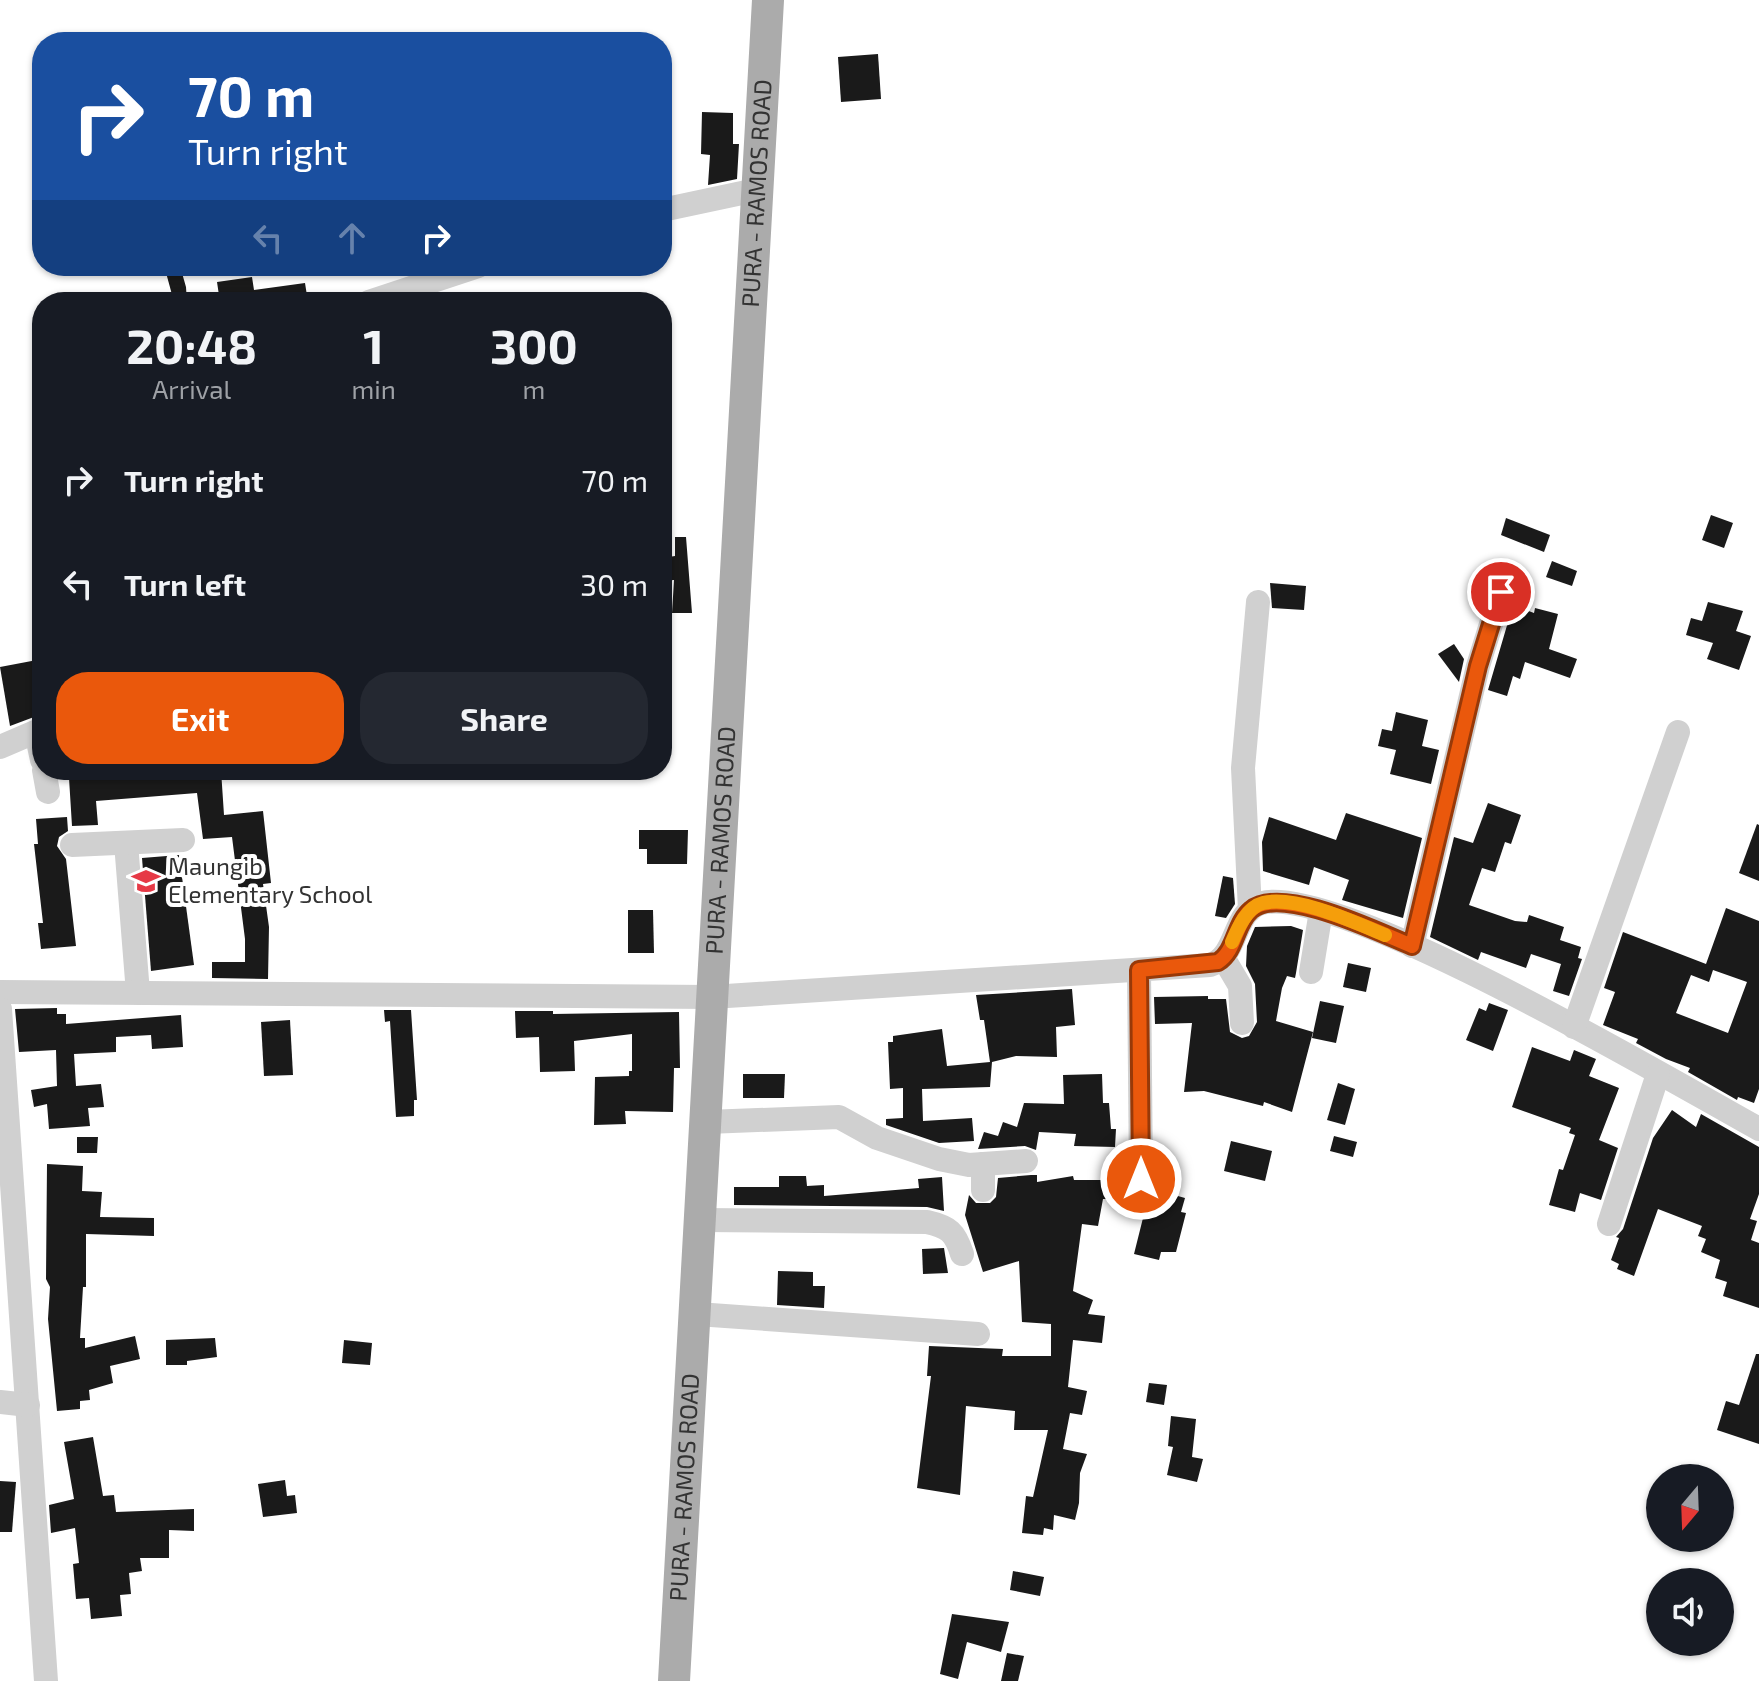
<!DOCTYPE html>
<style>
:root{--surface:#171b24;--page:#242831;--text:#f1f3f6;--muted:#9ea1a6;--accent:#ea580c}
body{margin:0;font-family:"Exo 2",sans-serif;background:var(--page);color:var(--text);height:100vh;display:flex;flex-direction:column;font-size:30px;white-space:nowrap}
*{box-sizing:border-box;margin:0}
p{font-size:26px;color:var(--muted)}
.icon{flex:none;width:44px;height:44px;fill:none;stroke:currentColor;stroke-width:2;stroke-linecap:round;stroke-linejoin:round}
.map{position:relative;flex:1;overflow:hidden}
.details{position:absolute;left:32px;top:292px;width:640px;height:488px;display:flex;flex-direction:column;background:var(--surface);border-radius:32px;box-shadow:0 2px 6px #0004}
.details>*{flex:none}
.top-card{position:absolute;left:32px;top:32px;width:640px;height:244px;border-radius:32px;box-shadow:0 2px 6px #0004;background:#1a4fa0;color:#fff;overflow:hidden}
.needle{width:52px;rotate:199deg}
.controls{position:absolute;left:1646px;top:1464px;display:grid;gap:16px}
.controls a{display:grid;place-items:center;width:88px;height:88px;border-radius:50%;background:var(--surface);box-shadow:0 2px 6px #0004;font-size:40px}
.pin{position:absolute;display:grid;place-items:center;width:68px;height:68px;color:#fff;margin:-34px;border:4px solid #fff;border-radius:50%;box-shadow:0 2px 8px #0007}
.me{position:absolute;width:88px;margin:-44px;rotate:0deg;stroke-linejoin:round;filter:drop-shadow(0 0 6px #0008)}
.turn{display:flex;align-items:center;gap:28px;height:168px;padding:0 24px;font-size:36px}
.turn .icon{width:104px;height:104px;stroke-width:2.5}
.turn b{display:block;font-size:56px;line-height:68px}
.lanes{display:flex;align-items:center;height:76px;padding:0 24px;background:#0003;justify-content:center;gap:40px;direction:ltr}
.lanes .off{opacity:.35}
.eta{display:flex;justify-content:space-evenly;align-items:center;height:136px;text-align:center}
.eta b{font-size:48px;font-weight:700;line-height:56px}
.cta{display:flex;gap:16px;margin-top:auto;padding:16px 24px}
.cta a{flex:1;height:92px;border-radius:32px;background:var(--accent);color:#fff;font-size:32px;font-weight:700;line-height:92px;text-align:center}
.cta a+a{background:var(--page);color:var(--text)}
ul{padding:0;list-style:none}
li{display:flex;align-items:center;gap:24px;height:104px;padding:0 24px}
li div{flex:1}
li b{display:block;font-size:30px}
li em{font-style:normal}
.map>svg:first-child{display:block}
.building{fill:#1a1a1a;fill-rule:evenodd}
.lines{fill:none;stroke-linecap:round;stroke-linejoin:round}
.minor{stroke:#d0d0d0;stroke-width:24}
.major{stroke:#ababab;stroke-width:32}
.route-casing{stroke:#983908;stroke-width:20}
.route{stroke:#ea580c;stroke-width:14}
.slow{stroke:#f59e0b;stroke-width:14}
.labels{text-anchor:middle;stroke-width:8;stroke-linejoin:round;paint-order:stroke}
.street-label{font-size:24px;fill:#333;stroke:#fff}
.poi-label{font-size:24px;fill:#333;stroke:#fff;text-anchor:start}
</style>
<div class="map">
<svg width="1759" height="1681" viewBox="0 0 1759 1681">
<rect width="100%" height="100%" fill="#fff"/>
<g class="building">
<polygon points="878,54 881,99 841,102 838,57"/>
<polygon points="702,112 733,113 733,144 739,144 737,179 708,185 710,155 701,154"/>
<polygon points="180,266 186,287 187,302 174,302 165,269"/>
<polygon points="252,277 254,290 305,283 308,302 220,302 217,282"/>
<polygon points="1711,515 1733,523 1724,548 1702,540"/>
<polygon points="1506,518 1550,535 1544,552 1501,535"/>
<polygon points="675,537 686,537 692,613 672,613 674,580 662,581 662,558 675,556"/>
<polygon points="1552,561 1577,571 1572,586 1546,577"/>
<polygon points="1270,583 1306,586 1304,610 1272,608"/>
<polygon points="1708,602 1743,611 1736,631 1751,636 1739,670 1707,659 1713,643 1686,635 1691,618 1702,621"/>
<polygon points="1513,605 1534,613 1535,608 1558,614 1549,649 1577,659 1570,678 1525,662 1520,679 1513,676 1507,696 1488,690"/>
<polygon points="1454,644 1464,659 1459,682 1438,654"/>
<polygon points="37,660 42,714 10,726 0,667"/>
<polygon points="1396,712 1428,720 1422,746 1439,750 1431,784 1390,774 1396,750 1378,746 1382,729 1392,731"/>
<polygon points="178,770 221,770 224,815 263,811 271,883 263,884 269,927 268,979 212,978 212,962 245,962 245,939 232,837 203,839 197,793 96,801 98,825 72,826 69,778"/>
<polygon points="1488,803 1521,815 1511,844 1505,842 1495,872 1482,868 1469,905 1515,921 1527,922 1529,915 1564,927 1560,940 1581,947 1578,958 1582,959 1569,996 1553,991 1561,964 1531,954 1526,968 1481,952 1478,960 1430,937 1454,837 1473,843"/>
<polygon points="1346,813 1422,838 1403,918 1342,900 1349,880 1314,867 1309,885 1263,871 1262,842 1269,817 1336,840"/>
<polygon points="67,817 68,831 59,837 57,846 66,859 76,946 41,949 38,923 43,923 34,844 38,844 36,819"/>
<polygon points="1757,824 1759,825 1759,881 1739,873"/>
<polygon points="639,830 688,830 687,864 647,864 647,849 639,849"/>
<polygon points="179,855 194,965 151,971 142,858"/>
<polygon points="1223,876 1233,878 1235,904 1226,918 1215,916"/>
<path d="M1726 908 1759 921V1089L1754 1103 1738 1097 1737 1100 1688 1072 1690 1068 1666 1059 1636 1043 1638 1039 1603 1025 1615 992 1604 988 1623 932 1706 964ZM1713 970 1747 982 1728 1033 1676 1013 1691 975 1709 982Z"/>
<polygon points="628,910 653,910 654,953 628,953"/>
<polygon points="1291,926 1303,930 1296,973 1295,978 1287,976 1282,988 1276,1021 1313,1032 1292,1112 1264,1102 1263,1106 1204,1091 1184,1092 1192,1023 1155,1024 1154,997 1208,996 1208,999 1226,999 1230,1032 1242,1038 1249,1036 1257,1022 1255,984 1246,966 1247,946 1255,927"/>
<polygon points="1348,963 1371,968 1366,992 1343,987"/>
<polygon points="1072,989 1075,1025 1056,1027 1057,1057 1016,1056 992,1062 990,1087 922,1089 923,1121 972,1118 974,1141 939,1143 886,1125 886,1119 903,1118 903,1088 890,1089 888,1042 893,1042 893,1036 942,1029 947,1066 990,1062 984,1020 980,1020 976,995"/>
<polygon points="1320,1001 1344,1006 1336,1043 1312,1038"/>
<polygon points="1489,1003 1508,1010 1493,1051 1466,1040 1479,1008 1486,1011"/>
<polygon points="57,1008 57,1014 66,1014 66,1024 181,1015 183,1047 152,1049 151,1035 116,1037 116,1052 74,1054 76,1086 101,1084 104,1107 88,1108 90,1126 49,1129 47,1104 34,1107 31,1090 57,1086 56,1050 19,1052 15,1009"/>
<polygon points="384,1010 411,1010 417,1100 414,1100 414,1116 396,1117 390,1021 385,1022"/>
<polygon points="515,1011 553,1011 553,1014 679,1012 680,1068 674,1068 673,1112 625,1111 626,1124 594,1125 595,1077 629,1076 629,1071 632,1071 632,1034 574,1041 575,1071 540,1072 539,1037 516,1038"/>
<polygon points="290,1020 293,1075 264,1076 261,1022"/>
<polygon points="1532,1047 1570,1061 1574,1050 1596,1059 1589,1076 1619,1088 1599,1140 1618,1148 1601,1200 1580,1193 1575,1212 1549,1205 1559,1169 1563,1170 1575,1135 1569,1133 1571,1128 1512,1107"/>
<polygon points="743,1074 785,1074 784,1098 743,1098"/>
<polygon points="1102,1074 1103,1103 1109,1103 1111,1129 1116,1129 1115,1147 1074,1146 1076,1134 1039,1132 1036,1150 1025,1146 978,1149 984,1132 998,1136 1003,1122 1017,1127 1024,1103 1064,1104 1063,1075"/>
<polygon points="1338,1083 1355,1089 1345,1125 1327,1120"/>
<polygon points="1672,1110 1696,1127 1701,1114 1759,1147 1759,1194 1750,1219 1757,1221 1751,1240 1759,1243 1759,1308 1723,1296 1727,1282 1715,1278 1720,1260 1701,1252 1706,1239 1698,1236 1702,1226 1658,1209 1634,1276 1617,1269 1619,1264 1611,1260 1619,1238 1616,1237 1623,1229 1653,1138"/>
<polygon points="1334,1136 1357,1142 1353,1157 1330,1151"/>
<polygon points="77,1137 98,1137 97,1153 77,1153"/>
<polygon points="1231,1141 1272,1151 1265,1181 1224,1171"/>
<polygon points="47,1164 83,1166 82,1191 102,1192 100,1217 154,1218 154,1236 86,1234 86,1287 83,1287 80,1338 85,1338 85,1348 135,1336 140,1359 110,1366 113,1383 89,1390 90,1400 80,1401 80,1409 57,1411 48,1319 50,1287 46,1279"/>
<polygon points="1031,1175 1037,1175 1037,1182 1073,1176 1074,1180 1106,1180 1106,1199 1103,1199 1098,1226 1082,1224 1073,1291 1093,1300 1088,1314 1105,1316 1102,1343 1073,1340 1068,1387 1087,1391 1082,1415 1070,1413 1063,1449 1087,1454 1080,1473 1079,1503 1075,1520 1054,1515 1053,1530 1044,1528 1043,1535 1022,1533 1026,1496 1033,1497 1048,1430 1014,1430 1015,1411 966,1406 960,1495 917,1488 931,1376 927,1376 929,1346 1003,1349 1002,1356 1051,1356 1051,1324 1022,1322 1019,1261 983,1272 965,1215 969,1195 976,1203 990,1203 996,1197 998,1178"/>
<polygon points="779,1176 806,1176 807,1186 824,1185 824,1196 919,1188 918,1179 942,1177 944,1211 927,1207 734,1205 734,1187 779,1187"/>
<polygon points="1160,1191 1185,1198 1181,1212 1186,1213 1176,1252 1161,1252 1159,1260 1134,1254 1148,1198 1157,1200"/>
<polygon points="944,1248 948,1273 923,1274 922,1249"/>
<polygon points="778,1271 813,1272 813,1286 825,1286 824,1308 777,1305"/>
<polygon points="215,1338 217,1357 187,1361 187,1365 166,1365 166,1340"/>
<polygon points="344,1340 372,1343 370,1365 342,1363"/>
<polygon points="1756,1354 1759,1354 1759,1444 1717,1430 1726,1401 1739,1405"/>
<polygon points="1149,1383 1167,1385 1164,1405 1146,1402"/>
<polygon points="1171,1416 1196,1419 1192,1457 1203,1459 1197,1482 1167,1475 1173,1447 1168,1446"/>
<polygon points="93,1437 103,1496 114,1495 116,1512 194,1509 194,1531 169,1530 169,1558 140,1558 142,1571 129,1573 131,1594 120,1595 122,1616 91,1619 89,1598 76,1599 73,1564 79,1563 75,1528 51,1533 49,1505 74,1499 64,1442"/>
<polygon points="285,1480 287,1496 295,1495 297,1513 263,1517 258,1484"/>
<polygon points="0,1481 16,1482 12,1532 0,1532"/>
<polygon points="1013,1571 1044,1577 1040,1596 1010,1590"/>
<polygon points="952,1614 1009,1622 1001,1652 967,1642 958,1679 940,1674"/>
<polygon points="1007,1653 1024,1656 1018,1681 1001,1681"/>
</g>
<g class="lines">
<g class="minor">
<polyline points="662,210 756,190"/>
<polyline points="369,302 478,266"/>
<polyline points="36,732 42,760"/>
<polyline points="0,747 42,729"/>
<polyline points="44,770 48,792"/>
<polyline points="126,843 138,993"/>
<polyline points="72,845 183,840"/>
<polyline points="1250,910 1243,768 1258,602"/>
<polyline points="1412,946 1478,666 1501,592"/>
<polyline points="1224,959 1240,986 1242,1023"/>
<polyline points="1139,970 1141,1179"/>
<polyline points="1311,972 1321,911"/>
<path d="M0 992 711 997 1210 965C1239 956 1232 911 1262 903 1339 883 1677 1084 1759 1129"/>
<polyline points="0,1009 46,1681"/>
<polyline points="1574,1027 1678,732"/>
<polyline points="707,1122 839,1117 877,1138 939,1159 969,1165 1026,1161"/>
<polyline points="983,1164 983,1190"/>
<path d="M701 1220 927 1222C949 1227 955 1232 962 1254"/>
<polyline points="1609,1224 1658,1074"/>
<polyline points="697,1314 978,1334"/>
<polyline points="0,1402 28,1405"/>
</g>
<path class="major" id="s1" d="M674 1681 768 0"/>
</g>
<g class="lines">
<defs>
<path id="route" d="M1141 1179 1139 970 1218 962C1236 951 1235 923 1251 910 1281 884 1380 933 1412 946L1478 666 1501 592"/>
</defs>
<use href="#route" class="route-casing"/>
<use href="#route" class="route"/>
<path class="slow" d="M1232 942C1238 928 1247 907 1263 903 1296 895 1354 922 1385 935"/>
</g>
<defs>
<symbol id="school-bare" viewBox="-9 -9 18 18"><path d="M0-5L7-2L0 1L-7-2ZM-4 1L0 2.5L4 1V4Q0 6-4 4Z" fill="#e63946" stroke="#fff" stroke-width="2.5" paint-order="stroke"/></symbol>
</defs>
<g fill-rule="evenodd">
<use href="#school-bare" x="126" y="861" width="40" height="40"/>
</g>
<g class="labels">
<g class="street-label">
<text dy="8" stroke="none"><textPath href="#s1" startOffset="1490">PURA - RAMOS ROAD</textPath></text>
<text dy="8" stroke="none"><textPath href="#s1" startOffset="842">PURA - RAMOS ROAD</textPath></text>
<text dy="8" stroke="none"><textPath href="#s1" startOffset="194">PURA - RAMOS ROAD</textPath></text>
</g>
<g class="poi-label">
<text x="168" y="875">Maungib<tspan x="168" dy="28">Elementary School</tspan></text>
</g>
</g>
</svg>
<div class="controls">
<a><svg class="needle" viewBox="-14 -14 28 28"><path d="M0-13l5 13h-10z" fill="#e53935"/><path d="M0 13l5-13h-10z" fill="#9ea1a6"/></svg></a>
<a><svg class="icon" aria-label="sound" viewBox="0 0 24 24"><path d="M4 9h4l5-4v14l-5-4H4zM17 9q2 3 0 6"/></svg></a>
</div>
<div class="pin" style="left:1501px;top:592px;background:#d93025"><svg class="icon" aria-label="arrive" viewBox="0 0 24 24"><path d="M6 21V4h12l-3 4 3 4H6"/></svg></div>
<svg class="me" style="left:1141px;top:1179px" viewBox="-20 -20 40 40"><circle r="17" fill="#ea580c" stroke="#fff" stroke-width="3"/><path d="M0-11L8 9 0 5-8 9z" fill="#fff"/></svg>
<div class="top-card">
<div class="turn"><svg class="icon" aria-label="right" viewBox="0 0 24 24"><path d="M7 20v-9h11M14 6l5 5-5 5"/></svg><div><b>70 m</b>Turn right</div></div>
<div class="lanes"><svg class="icon off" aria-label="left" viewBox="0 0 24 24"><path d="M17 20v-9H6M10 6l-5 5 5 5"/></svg><svg class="icon off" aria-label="ahead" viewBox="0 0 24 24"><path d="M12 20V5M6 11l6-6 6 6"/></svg><svg class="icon" aria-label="right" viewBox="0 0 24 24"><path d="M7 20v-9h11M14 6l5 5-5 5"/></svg></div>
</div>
<section class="details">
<div class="eta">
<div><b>20:48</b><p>Arrival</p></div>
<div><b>1</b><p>min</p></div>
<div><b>300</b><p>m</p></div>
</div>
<ul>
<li><svg class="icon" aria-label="right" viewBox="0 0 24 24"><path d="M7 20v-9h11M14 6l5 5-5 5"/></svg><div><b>Turn right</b></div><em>70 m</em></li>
<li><svg class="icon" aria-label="left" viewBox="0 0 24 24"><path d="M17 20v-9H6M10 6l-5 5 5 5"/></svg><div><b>Turn left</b></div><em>30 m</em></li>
</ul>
<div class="cta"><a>Exit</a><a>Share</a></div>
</section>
</div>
